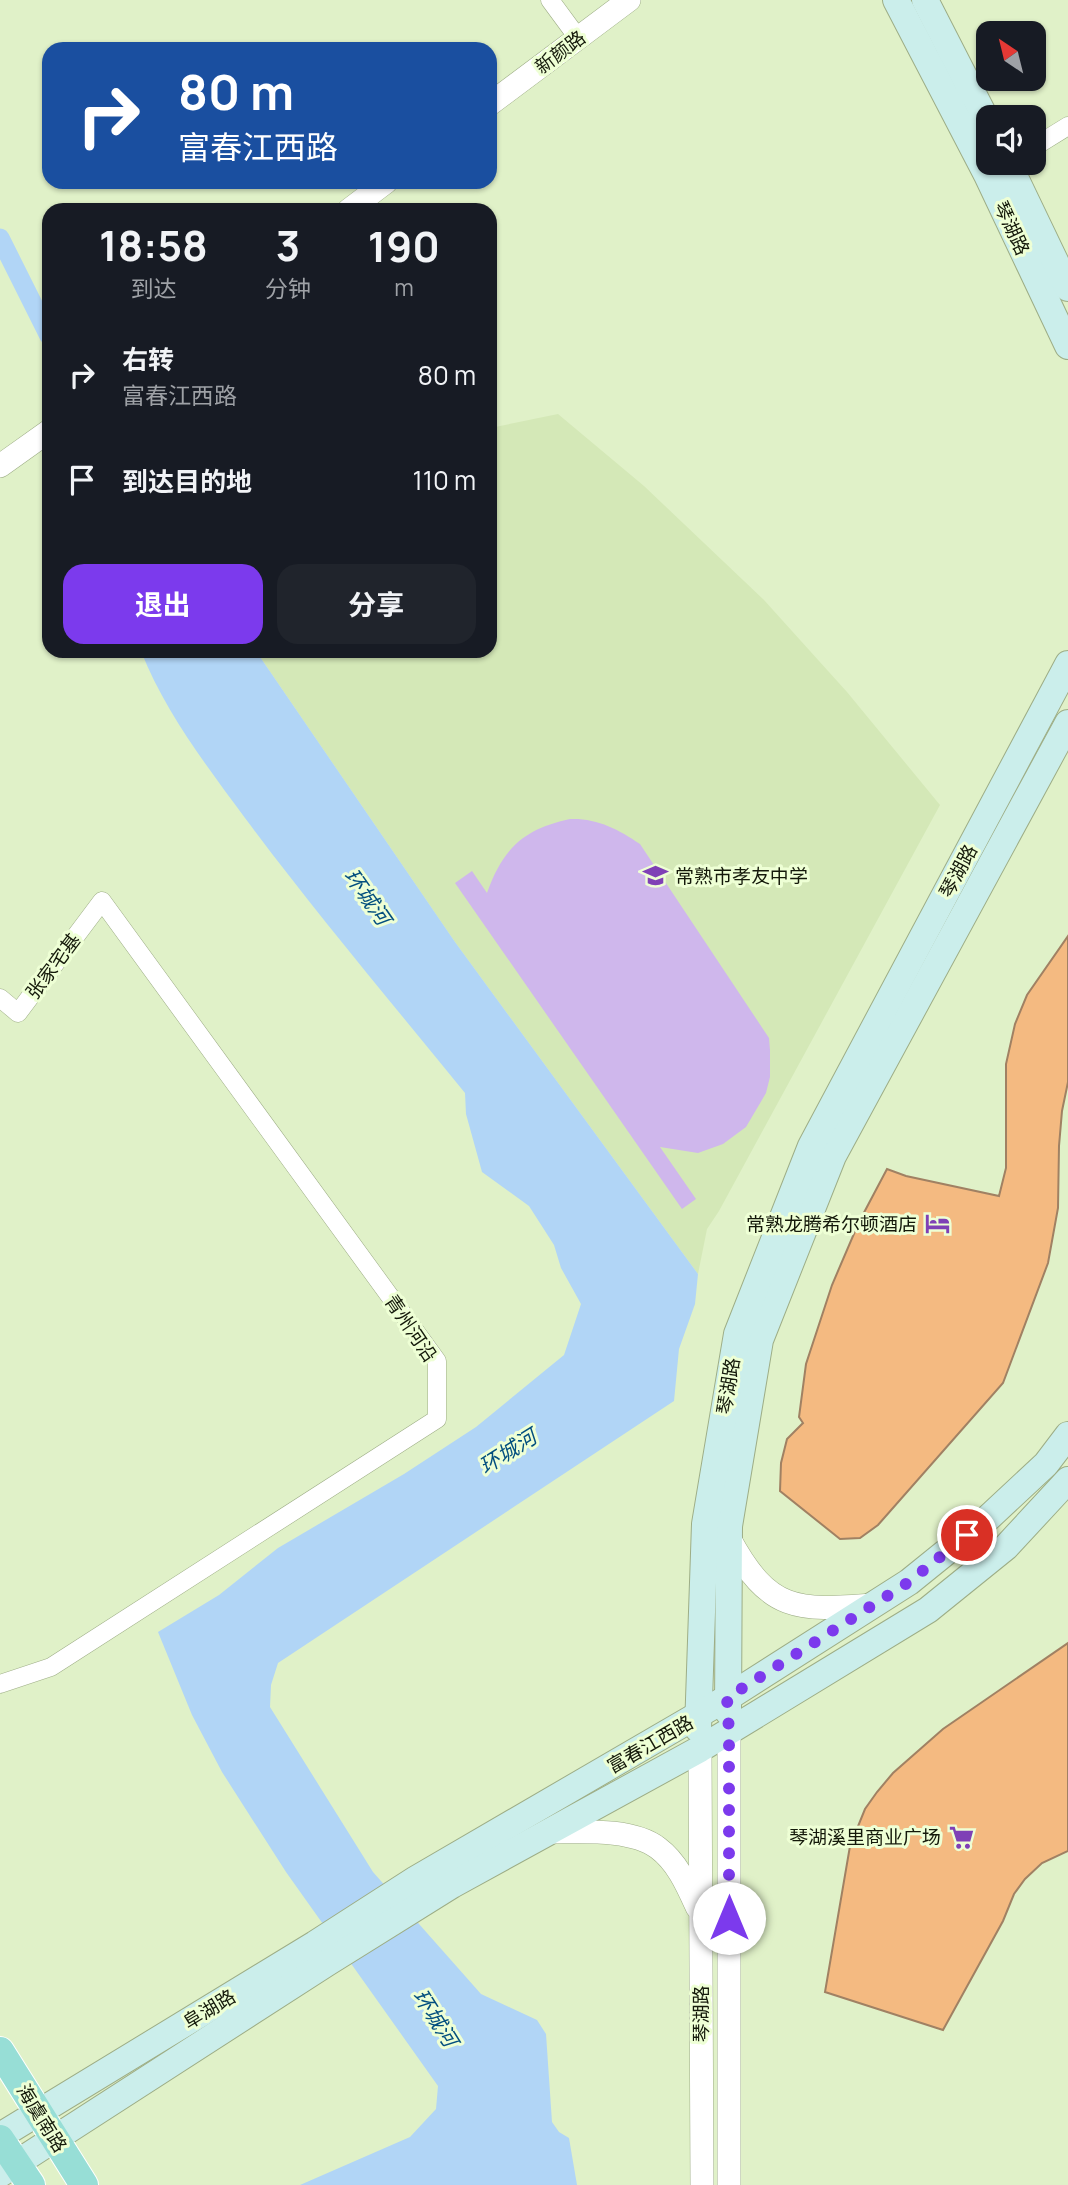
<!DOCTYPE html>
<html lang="zh">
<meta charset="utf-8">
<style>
:root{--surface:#171b24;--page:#20242c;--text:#f1f3f6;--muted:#9ea1a6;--accent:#7c3aed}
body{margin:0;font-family:Manrope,"Noto Sans SC",sans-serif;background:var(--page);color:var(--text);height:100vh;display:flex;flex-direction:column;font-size:26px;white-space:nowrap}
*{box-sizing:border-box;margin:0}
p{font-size:23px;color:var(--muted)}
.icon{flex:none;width:38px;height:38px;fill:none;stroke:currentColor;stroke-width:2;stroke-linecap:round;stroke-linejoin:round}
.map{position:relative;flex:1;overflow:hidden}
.details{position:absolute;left:42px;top:203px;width:455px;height:455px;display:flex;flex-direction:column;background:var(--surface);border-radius:21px;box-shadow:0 2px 5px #0004}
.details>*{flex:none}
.top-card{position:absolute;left:42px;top:42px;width:455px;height:147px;border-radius:21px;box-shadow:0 2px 5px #0004;background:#1a4fa0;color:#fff;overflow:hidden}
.needle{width:46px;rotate:325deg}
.controls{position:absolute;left:976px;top:21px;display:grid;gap:14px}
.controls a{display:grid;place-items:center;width:70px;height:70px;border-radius:14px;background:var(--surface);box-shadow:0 2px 5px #0004;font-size:35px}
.pin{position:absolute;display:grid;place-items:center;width:60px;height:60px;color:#fff;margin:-30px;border:4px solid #fff;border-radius:50%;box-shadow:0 2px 7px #0007}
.me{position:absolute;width:77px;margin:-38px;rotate:0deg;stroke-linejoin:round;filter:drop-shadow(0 0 5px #0008)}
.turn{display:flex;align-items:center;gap:24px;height:147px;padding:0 21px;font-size:32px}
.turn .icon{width:91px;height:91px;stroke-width:2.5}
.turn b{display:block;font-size:49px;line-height:60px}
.eta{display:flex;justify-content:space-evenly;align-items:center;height:119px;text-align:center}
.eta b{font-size:42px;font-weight:700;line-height:49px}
.primary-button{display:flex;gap:14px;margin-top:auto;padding:14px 21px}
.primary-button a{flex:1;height:80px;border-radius:21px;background:var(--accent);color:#fff;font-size:28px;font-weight:700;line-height:80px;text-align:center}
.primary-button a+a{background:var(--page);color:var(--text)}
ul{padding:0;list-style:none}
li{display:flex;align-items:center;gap:21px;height:105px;padding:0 21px}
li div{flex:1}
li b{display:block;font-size:26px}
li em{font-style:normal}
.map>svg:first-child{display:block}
.built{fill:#d4e8b7}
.green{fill:#cfb7ec}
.water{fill:#b1d5f6}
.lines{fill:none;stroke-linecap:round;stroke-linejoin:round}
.canal{stroke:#b1d5f6;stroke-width:19}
.building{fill:#f4ba81;stroke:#a08163;stroke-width:2}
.minor-casing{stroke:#9dad86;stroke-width:19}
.tertiary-casing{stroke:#9dad86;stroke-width:24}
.secondary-casing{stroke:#9dad86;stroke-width:28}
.primary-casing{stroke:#fff;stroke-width:30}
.minor{stroke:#fff;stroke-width:18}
.tertiary{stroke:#fff;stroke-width:23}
.secondary{stroke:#cbeeeb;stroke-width:26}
.primary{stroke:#97ded6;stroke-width:28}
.route{stroke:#7c3aed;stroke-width:12;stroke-dasharray:0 21.6}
.labels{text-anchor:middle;stroke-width:6;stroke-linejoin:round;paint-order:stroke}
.street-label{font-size:19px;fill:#14190a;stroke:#eeffd5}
.poi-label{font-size:19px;fill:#14190a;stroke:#eeffd5;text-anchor:end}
.water-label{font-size:21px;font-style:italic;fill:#034f7f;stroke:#eeffd5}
</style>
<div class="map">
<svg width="1068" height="2185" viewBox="0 0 1068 2185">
<rect width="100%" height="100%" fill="#e0f1c8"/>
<polygon class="built" points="558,414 644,486 764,600 847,692 940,805 719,1211 707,1229 698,1274 455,942 256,651 490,651 490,428"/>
<path class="green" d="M570 819C597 818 618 829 640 844L769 1038 770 1050V1077L766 1093 746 1127 723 1144 698 1153 660 1147 696 1199 682 1209 455 883 472 871 487 893C503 848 524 829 570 819Z"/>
<path class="water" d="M141 651H256L455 942 698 1274 695 1304 679 1349 674 1401 278 1663 271 1685 270 1707 373 1872 481 1994 537 2020 546 2034 552 2122 559 2132 569 2138 577 2185H300L410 2137 436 2109 438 2086 286 1872 222 1772 192 1715 158 1632 219 1595 278 1548 404 1474 476 1427 564 1355 581 1304 561 1268 554 1245 529 1206 482 1172 466 1114 465 1093C391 1002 315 912 245 818 206 765 165 712 141 651Z"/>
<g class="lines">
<polyline class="canal" points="0,238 49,336"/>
</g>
<g class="building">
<polygon points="1068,936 1068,1082 1062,1111 1059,1146 1058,1208 1048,1263 1003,1383 878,1525 860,1538 840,1539 780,1491 781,1463 787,1439 803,1423 799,1417 806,1364 832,1285 859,1222 887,1169 906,1176 999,1196 1006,1168 1006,1064 1015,1024 1027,995"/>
<polygon points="1068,1643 1068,1851 1042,1863 1025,1879 1014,1894 1003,1921 943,2030 825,1992 850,1846 865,1809 877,1792 893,1773 943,1729"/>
</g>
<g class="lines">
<defs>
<g id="minor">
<polyline points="550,0 578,38"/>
<polyline points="1034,147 1068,126"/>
<polyline points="0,998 18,1013 102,901 437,1361 437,1419 51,1667 0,1684"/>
</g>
<g id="tertiary">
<polyline points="490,104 629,0"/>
<polyline points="349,210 386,182"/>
<polyline points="0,466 49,431"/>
<path d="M729 1538C769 1612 796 1611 874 1605"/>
<polyline points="700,1749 702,2185"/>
<path d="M550 1832C581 1832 632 1828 658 1848 677 1862 687 1885 697 1907"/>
<polyline points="729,2185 729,1732"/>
</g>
<g id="secondary">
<polyline points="896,0 987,175 1068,346"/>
<polyline points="925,0 989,125"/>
<polyline points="1008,163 1068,288"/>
<polyline points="728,1712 729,1526 760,1340 833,1156 1068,723"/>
<polyline points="698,1729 705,1524 737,1334 811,1146 1068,664"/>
<polyline points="0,2136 315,1944 416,1879 727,1698 909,1582 987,1519 1046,1464 1068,1435"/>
<polyline points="0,2174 327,1963 452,1885 700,1749 928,1610 1006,1547 1068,1480"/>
</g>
<g id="primary">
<polyline points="0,2051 84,2185"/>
<polyline points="0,2139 31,2185"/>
</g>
</defs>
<use href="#minor" class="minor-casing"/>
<use href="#tertiary" class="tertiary-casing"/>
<use href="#secondary" class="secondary-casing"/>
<use href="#primary" class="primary-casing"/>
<use href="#minor" class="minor"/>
<use href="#tertiary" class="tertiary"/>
<use href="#secondary" class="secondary"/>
<use href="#primary" class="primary"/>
</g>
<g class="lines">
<polyline class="route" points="729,1918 729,1732 727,1698 909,1582 967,1535"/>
</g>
<defs>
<symbol id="school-bare" viewBox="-9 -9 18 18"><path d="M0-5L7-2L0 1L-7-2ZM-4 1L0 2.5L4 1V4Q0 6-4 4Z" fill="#7f40b6" stroke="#eeffd5" stroke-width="2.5" paint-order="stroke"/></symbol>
<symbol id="hotel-bare" viewBox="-9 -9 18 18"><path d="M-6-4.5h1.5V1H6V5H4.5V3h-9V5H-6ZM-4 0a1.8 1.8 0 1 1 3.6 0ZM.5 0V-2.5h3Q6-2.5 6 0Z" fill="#7f40b6" stroke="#eeffd5" stroke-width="2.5" paint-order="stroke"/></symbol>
<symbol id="supermarket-bare" viewBox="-9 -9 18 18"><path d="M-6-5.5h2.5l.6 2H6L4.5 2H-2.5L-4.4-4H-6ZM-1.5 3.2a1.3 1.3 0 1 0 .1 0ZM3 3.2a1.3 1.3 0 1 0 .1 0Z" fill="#7f40b6" stroke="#eeffd5" stroke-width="2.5" paint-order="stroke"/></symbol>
</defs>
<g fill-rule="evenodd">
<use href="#school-bare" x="638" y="858" width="35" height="35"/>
<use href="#hotel-bare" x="920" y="1206" width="35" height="35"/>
<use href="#supermarket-bare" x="944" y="1820" width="35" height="35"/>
</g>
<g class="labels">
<g class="street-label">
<text transform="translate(560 52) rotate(-37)" y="7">新颜路</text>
<text transform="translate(1012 228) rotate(65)" y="7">琴湖路</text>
<text transform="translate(958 871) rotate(-62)" y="7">琴湖路</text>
<text transform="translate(53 966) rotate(-53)" y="7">张家宅基</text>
<text transform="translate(411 1328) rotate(56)" y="7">青州河沿</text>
<text transform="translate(728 1386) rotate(-81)" y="7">琴湖路</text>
<text transform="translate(650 1744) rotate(-30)" y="7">富春江西路</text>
<text transform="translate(209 2009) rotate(-31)" y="7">阜湖路</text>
<text transform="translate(701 2014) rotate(-90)" y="7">琴湖路</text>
<text transform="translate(42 2118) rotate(58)" y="7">海虞南路</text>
</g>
<g class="poi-label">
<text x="675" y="883" text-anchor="start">常熟市孝友中学</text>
<text x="917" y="1231">常熟龙腾希尔顿酒店</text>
<text x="941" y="1844">琴湖溪里商业广场</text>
</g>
<g class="water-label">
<text transform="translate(367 897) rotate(55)" y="7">环城河</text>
<text transform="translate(508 1452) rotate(-32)" y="7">环城河</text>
<text transform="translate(435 2018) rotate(58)" y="7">环城河</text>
</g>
</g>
</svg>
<div class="controls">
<a><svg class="needle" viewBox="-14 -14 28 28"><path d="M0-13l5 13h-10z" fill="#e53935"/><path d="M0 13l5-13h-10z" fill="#9ea1a6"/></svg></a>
<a><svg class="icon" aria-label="sound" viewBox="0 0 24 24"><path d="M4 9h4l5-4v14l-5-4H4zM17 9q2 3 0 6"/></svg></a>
</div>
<div class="pin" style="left:967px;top:1535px;background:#d93025"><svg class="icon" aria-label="arrive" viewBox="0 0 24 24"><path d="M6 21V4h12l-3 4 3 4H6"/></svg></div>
<svg class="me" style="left:729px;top:1918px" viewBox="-20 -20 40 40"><circle r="19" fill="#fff"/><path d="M0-13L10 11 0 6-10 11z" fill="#7c3aed"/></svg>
<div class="top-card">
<div class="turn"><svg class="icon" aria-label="right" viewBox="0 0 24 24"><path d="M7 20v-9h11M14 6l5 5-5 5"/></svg><div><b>80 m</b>富春江西路</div></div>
</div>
<section class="details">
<div class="eta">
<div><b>18:58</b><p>到达</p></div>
<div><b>3</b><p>分钟</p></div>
<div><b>190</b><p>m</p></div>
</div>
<ul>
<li><svg class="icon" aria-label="right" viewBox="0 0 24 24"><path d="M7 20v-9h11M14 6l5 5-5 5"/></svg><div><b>右转</b><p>富春江西路</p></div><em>80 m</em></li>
<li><svg class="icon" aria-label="arrive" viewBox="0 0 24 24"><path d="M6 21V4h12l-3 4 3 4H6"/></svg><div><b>到达目的地</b></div><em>110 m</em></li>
</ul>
<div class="primary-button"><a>退出</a><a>分享</a></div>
</section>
</div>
